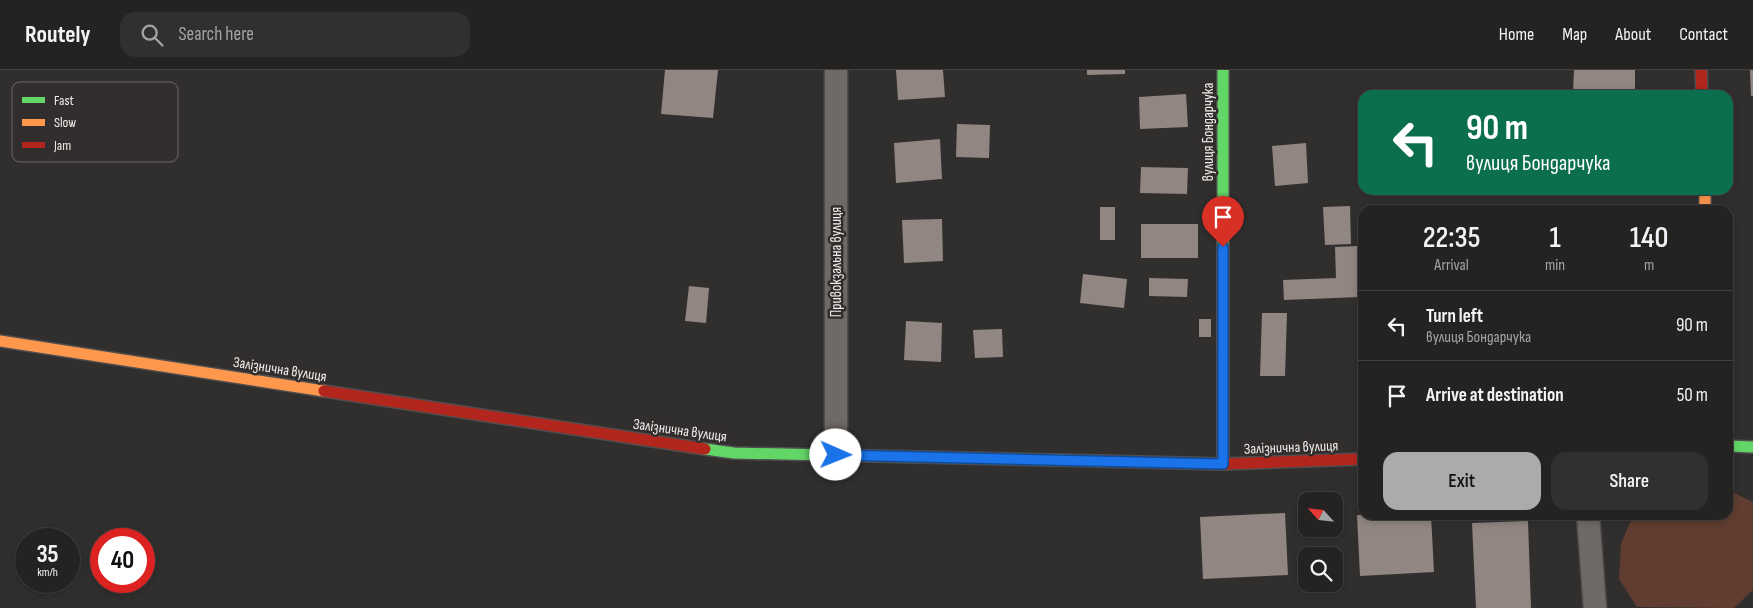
<!DOCTYPE html>
<meta charset="utf-8">
<style>
:root{--surface:#252322;--page:#312f2f;--text:#f1f3f6;--muted:#a3a4a5;--line:#424040;--accent:#acaaaa}
body{margin:0;font-family:"Sofia Sans Condensed",sans-serif;background:var(--page);color:var(--text);height:100vh;display:flex;flex-direction:column;font-size:19px;white-space:nowrap}
*{box-sizing:border-box;margin:0}
p{font-size:16px;color:var(--muted)}
.icon{flex:none;width:28px;height:28px;fill:none;stroke:currentColor;stroke-width:2;stroke-linecap:round;stroke-linejoin:round}
.map{position:relative;flex:1;overflow:hidden}
.drawer{position:absolute;left:1358px;top:135px;width:375px;height:315px;display:flex;flex-direction:column;background:var(--surface);border-radius:15px;box-shadow:0 2px 8px #0003,0 0 0 1px var(--line)}
.drawer>*{flex:none}
.hud{position:absolute;left:1358px;top:20px;width:375px;height:105px;border-radius:15px;box-shadow:0 2px 8px #0003,0 0 0 1px var(--line);background:#0b6e4f;color:#fff;overflow:hidden}
.needle{width:32px;rotate:297deg}
.buttons{position:absolute;left:1298px;top:422px;display:grid;gap:10px}
.buttons a{display:grid;place-items:center;width:45px;height:45px;border-radius:10px;background:var(--surface);box-shadow:0 2px 8px #0003,0 0 0 1px var(--line);font-size:25px}
.speed{position:absolute;left:15px;top:458px;display:flex;gap:10px;font-size:25px;font-weight:700;text-align:center}
.speed>*{display:grid;place-content:center;width:65px;height:65px;border-radius:50%;background:var(--surface);box-shadow:0 2px 8px #0003,0 0 0 1px var(--line);line-height:1}
.speed small{font-size:12px;font-weight:400}
.speed .limit{border:8px solid #d22;background:#fff;color:#111}
.pin{position:absolute;display:grid;place-items:center;width:42px;height:42px;color:#fff;margin:-51px -21px;border-radius:50% 50% 50% 0;rotate:-45deg;box-shadow:0 0 5px #0007}
.pin .icon{rotate:45deg}
.me{position:absolute;width:55px;margin:-28px;rotate:91deg;stroke-linejoin:round;filter:drop-shadow(0 0 4px #0008)}
.turn{display:flex;align-items:center;gap:18px;height:105px;padding:0 25px;font-size:22px}
.turn .icon{width:65px;height:65px;stroke-width:2.5}
.turn b{display:block;font-size:35px;line-height:42px}
.eta{display:flex;justify-content:space-evenly;align-items:center;height:85px;text-align:center}
.eta b{font-size:30px;font-weight:600;line-height:35px}
.primary-button{display:flex;gap:10px;margin-top:auto;padding:10px 25px}
.primary-button a{flex:1;height:58px;border-radius:15px;background:var(--accent);color:#111;font-size:20px;font-weight:600;line-height:58px;text-align:center}
.primary-button a+a{background:var(--page);color:var(--text)}
ul{padding:0;list-style:none}
li{display:flex;align-items:center;gap:15px;height:70px;padding:0 25px;border-top:1px solid var(--line)}
li div{flex:1}
li b{display:block;font-size:19px}
li em{font-style:normal}
header{display:flex;align-items:center;gap:30px;box-sizing:border-box;height:70px;padding:0 25px;background:var(--surface);border-bottom:1px solid var(--line)}
header strong{font-size:24px}
nav{display:flex;gap:28px;margin-inline-start:auto;font-size:18px}
.search{width:350px;height:45px;background:var(--page);display:flex;align-items:center;gap:12px;box-sizing:border-box;padding:0 18px;border-radius:15px;color:var(--muted);font-size:19px}
.map>svg:first-child{display:block}
.green{fill:#603d30}
.building{fill:#918681}
.lines{fill:none;stroke-linecap:round;stroke-linejoin:round}
.street-casing{stroke:#4f4d4d;stroke-width:25}
.fast-casing{stroke:#4f4d4d;stroke-width:14}
.slow-casing{stroke:#4f4d4d;stroke-width:14}
.jam-casing{stroke:#4f4d4d;stroke-width:14}
.street{stroke:#706a67;stroke-width:22}
.fast{stroke:#63d668;stroke-width:11}
.slow{stroke:#ff974d;stroke-width:11}
.jam{stroke:#b3261e;stroke-width:11}
.route-casing{stroke:#114b97;stroke-width:12}
.route{stroke:#1a73e8;stroke-width:9}
.labels{text-anchor:middle;stroke-width:5;stroke-linejoin:round;paint-order:stroke}
.street-label{font-size:15px;fill:#efedec;stroke:#322e2d}
.key{fill:#322e2d;stroke:#6b6766;stroke-width:1}
.key-label{font-size:14px;fill:#efedec}
</style>
<header>
<strong>Routely</strong>
<div class="search"><svg class="icon" aria-label="search" viewBox="0 0 24 24"><circle cx="10" cy="10" r="6"/><path d="M15 15l6 6"/></svg>Search here</div>
<nav><a>Home</a><a>Map</a><a>About</a><a>Contact</a></nav>
</header>
<div class="map">
<svg width="1753" height="538" viewBox="0 0 1753 538">
<rect width="100%" height="100%" fill="#312f2e"/>
<polygon class="green" points="1728,420 1753,432 1753,520 1734,538 1637,537 1619,509 1621,474 1633,445 1728,445"/>
<g class="building">
<polygon points="665,0 718,0 713,48 661,44"/>
<polygon points="896,0 943,0 945,27 898,30"/>
<polygon points="1087,0 1125,0 1125,4 1087,5"/>
<polygon points="1574,0 1635,0 1635,22 1573,22"/>
<polygon points="1750,0 1753,0 1753,26 1751,26"/>
<polygon points="1186,24 1188,57 1140,59 1139,27"/>
<polygon points="957,54 990,55 989,88 956,87"/>
<polygon points="940,69 942,109 896,113 894,73"/>
<polygon points="1306,73 1308,113 1275,116 1272,76"/>
<polygon points="1141,97 1188,98 1187,124 1140,123"/>
<polygon points="1350,136 1351,174 1325,175 1323,137"/>
<rect x="1100" y="137" width="15" height="33"/>
<polygon points="942,149 943,191 904,193 902,150"/>
<rect x="1141" y="154" width="57" height="34"/>
<polygon points="1358,176 1360,227 1284,230 1283,210 1336,208 1335,177"/>
<polygon points="1083,204 1127,209 1124,238 1080,233"/>
<polygon points="1149,208 1188,209 1187,227 1149,226"/>
<polygon points="689,216 709,218 706,253 685,251"/>
<polygon points="1262,243 1287,243 1285,306 1260,306"/>
<rect x="1199" y="249" width="12" height="18"/>
<polygon points="906,251 942,253 941,292 904,290"/>
<polygon points="1002,259 1003,287 975,288 973,260"/>
<polygon points="1285,443 1288,505 1203,509 1200,447"/>
<polygon points="1357,445 1431,445 1434,502 1360,506"/>
<polygon points="1528,451 1531,538 1476,538 1472,453"/>
</g>
<g class="lines">
<defs>
<g id="street">
<polyline points="836,0 836,385"/>
<polyline points="1588,445 1595,538"/>
</g>
<g id="fast">
<polyline points="1223,0 1223,287"/>
<polyline points="1728,376 1753,377"/>
<polyline points="705,379 734,383 1101,391"/>
</g>
<g id="slow">
<polyline points="1705,120 1705,140"/>
<polyline points="0,271 324,321"/>
</g>
<g id="jam">
<polyline points="1701,0 1702,25"/>
<polyline points="1223,287 1223,394"/>
<polyline points="324,321 705,379"/>
<polyline points="1101,391 1223,394 1362,389"/>
</g>
</defs>
<use href="#street" class="street-casing"/>
<use href="#fast" class="fast-casing"/>
<use href="#slow" class="slow-casing"/>
<use href="#jam" class="jam-casing"/>
<use href="#street" class="street"/>
<use href="#fast" class="fast"/>
<use href="#slow" class="slow"/>
<use href="#jam" class="jam"/>
</g>
<g class="lines">
<defs>
<polyline id="route" points="836,385 1223,394 1223,177"/>
</defs>
<use href="#route" class="route-casing"/>
<use href="#route" class="route"/>
</g>
<g class="labels">
<g class="street-label">
<text transform="translate(1208 62) rotate(-90)" y="5">вулиця Бондарчука</text>
<text transform="translate(836 192) rotate(-90)" y="5">Привокзальна вулиця</text>
<text transform="translate(280 299) rotate(9)" y="5">Залізнична вулиця</text>
<text transform="translate(680 360) rotate(8)" y="5">Залізнична вулиця</text>
<text transform="translate(1291 377) rotate(-2)" y="5">Залізнична вулиця</text>
</g>
</g>
<rect x="12" y="12" width="166" height="80" rx="8" class="key"/>
<rect x="22" y="27" width="23" height="6" fill="#63d668"/>
<rect x="22" y="49" width="23" height="7" fill="#ff974d"/>
<rect x="22" y="72" width="23" height="6" fill="#b3261e"/>
<g class="key-label">
<text x="54" y="35">Fast</text>
<text x="54" y="57">Slow</text>
<text x="54" y="80">Jam</text>
</g>
</svg>
<div class="buttons">
<a><svg class="needle" viewBox="-14 -14 28 28"><path d="M0-13l5 13h-10z" fill="#e53935"/><path d="M0 13l5-13h-10z" fill="#a3a4a5"/></svg></a>
<a><svg class="icon" aria-label="search" viewBox="0 0 24 24"><circle cx="10" cy="10" r="6"/><path d="M15 15l6 6"/></svg></a>
</div>
<div class="speed"><div>35<small>km/h</small></div><div class="limit">40</div></div>
<div class="pin" style="left:1223px;top:177px;background:#d93025"><svg class="icon" aria-label="arrive" viewBox="0 0 24 24"><path d="M6 21V4h12l-3 4 3 4H6"/></svg></div>
<svg class="me" style="left:836px;top:385px" viewBox="-20 -20 40 40"><circle r="19" fill="#fff"/><path d="M0-13L10 11 0 6-10 11z" fill="#1a73e8"/></svg>
<div class="hud">
<div class="turn"><svg class="icon" aria-label="left" viewBox="0 0 24 24"><path d="M17 20v-9H6M10 6l-5 5 5 5"/></svg><div><b>90 m</b>вулиця Бондарчука</div></div>
</div>
<section class="drawer">
<div class="eta">
<div><b>22:35</b><p>Arrival</p></div>
<div><b>1</b><p>min</p></div>
<div><b>140</b><p>m</p></div>
</div>
<ul>
<li><svg class="icon" aria-label="left" viewBox="0 0 24 24"><path d="M17 20v-9H6M10 6l-5 5 5 5"/></svg><div><b>Turn left</b><p>вулиця Бондарчука</p></div><em>90 m</em></li>
<li><svg class="icon" aria-label="arrive" viewBox="0 0 24 24"><path d="M6 21V4h12l-3 4 3 4H6"/></svg><div><b>Arrive at destination</b></div><em>50 m</em></li>
</ul>
<div class="primary-button"><a>Exit</a><a>Share</a></div>
</section>
</div>
